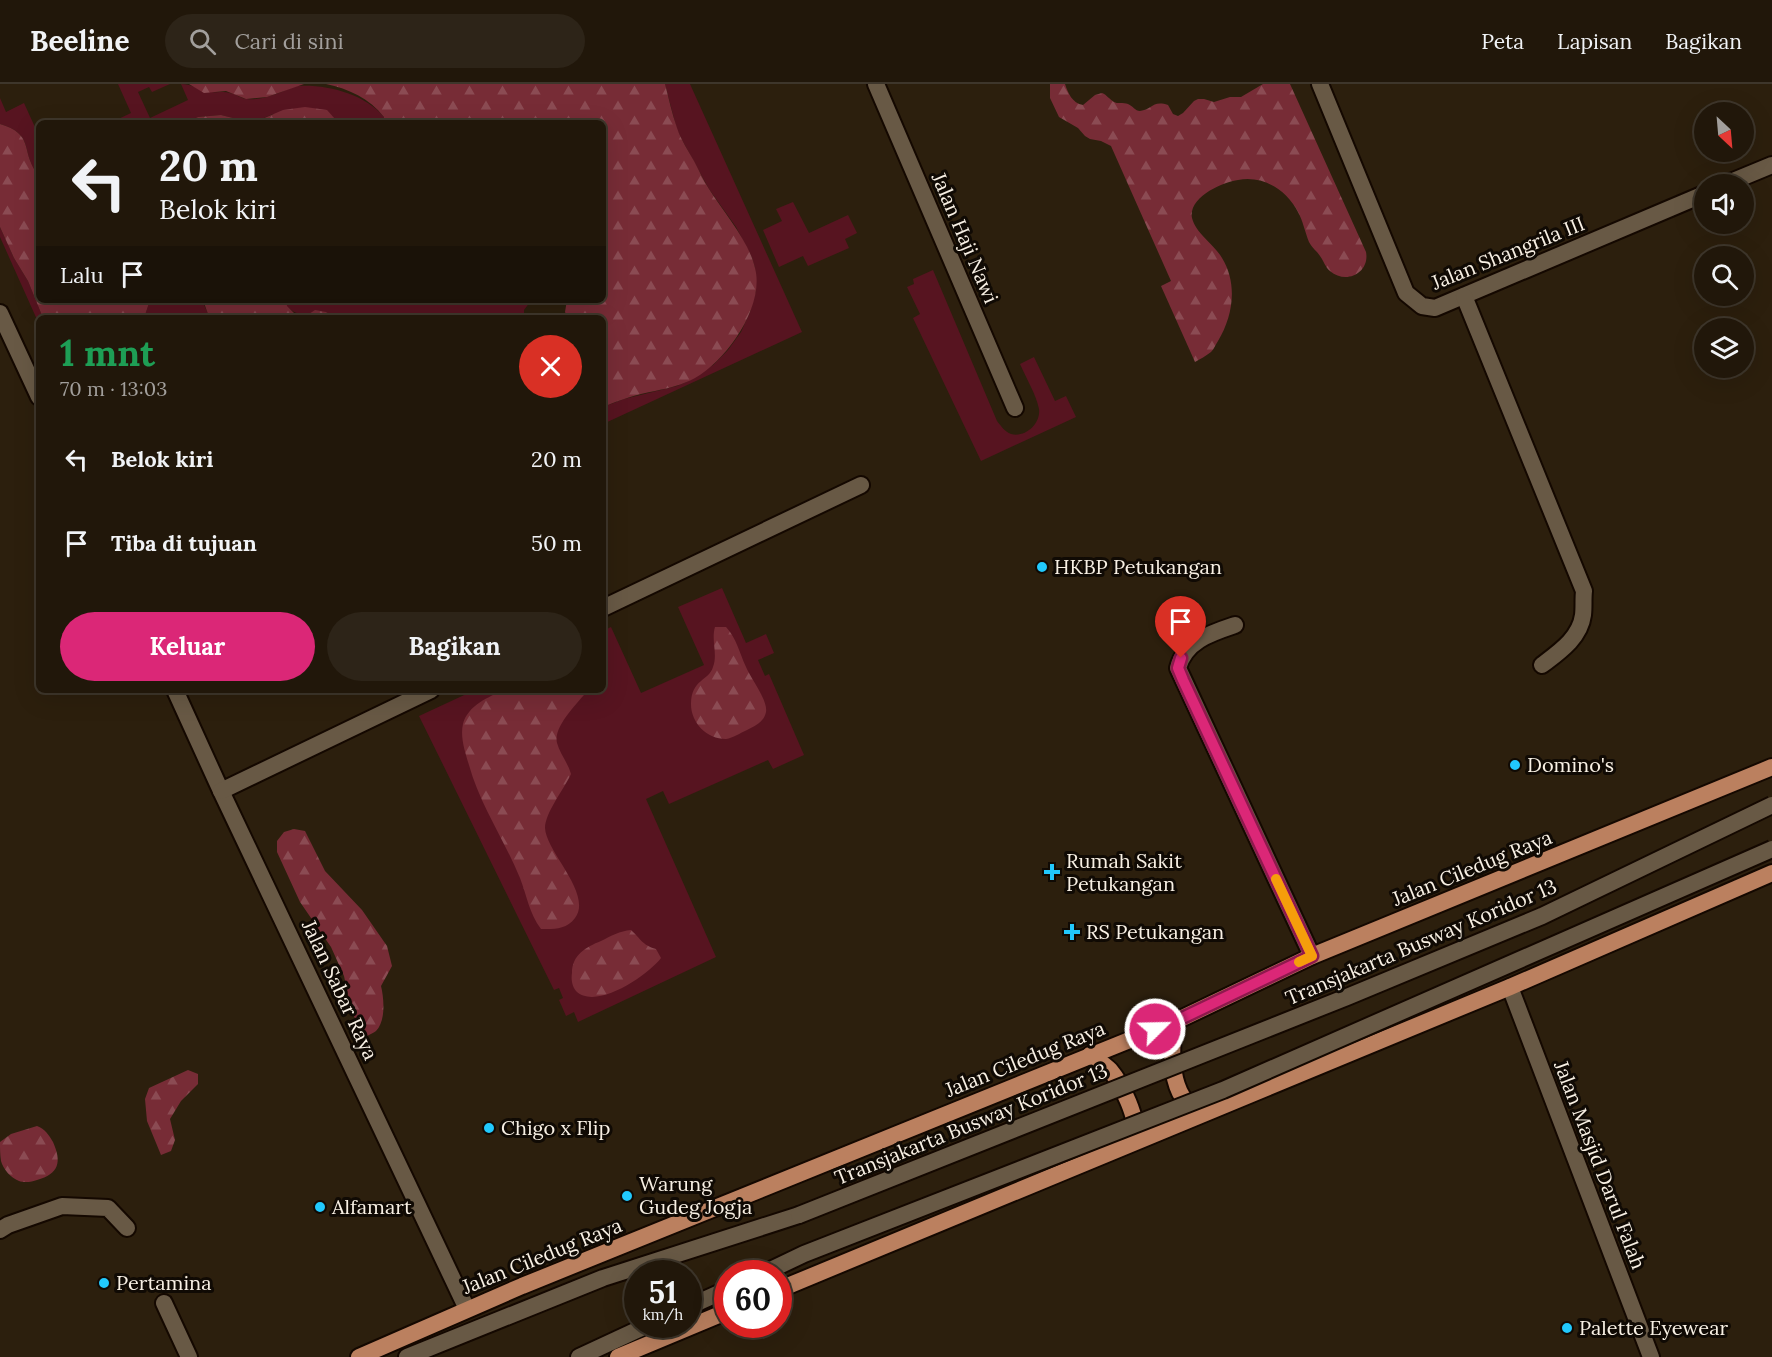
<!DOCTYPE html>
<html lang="id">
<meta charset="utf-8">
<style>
:root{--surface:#21170a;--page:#2d2418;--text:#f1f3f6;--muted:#a29f9c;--line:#3e362b;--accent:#db2777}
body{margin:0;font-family:Lora,serif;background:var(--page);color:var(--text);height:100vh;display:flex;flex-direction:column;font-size:22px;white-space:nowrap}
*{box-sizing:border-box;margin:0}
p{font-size:20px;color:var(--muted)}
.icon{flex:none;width:33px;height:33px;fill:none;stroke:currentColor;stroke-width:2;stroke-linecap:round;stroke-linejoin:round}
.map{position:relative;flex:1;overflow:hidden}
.side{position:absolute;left:36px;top:231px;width:570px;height:378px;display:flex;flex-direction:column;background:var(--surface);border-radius:9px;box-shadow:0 6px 24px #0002,0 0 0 2px var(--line)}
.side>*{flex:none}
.top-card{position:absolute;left:36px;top:36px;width:570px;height:183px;border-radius:9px;box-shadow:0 6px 24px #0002,0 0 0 2px var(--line);background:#21170a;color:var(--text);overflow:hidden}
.needle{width:39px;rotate:154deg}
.tools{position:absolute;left:1694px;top:18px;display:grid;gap:12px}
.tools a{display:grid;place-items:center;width:60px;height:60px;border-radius:50%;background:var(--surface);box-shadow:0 6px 24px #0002,0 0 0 2px var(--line);font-size:30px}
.speed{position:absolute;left:624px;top:1176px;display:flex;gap:12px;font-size:30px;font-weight:700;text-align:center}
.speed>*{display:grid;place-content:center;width:78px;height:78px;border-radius:50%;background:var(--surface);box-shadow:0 6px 24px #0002,0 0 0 2px var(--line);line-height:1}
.speed small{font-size:15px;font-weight:400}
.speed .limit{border:9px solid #d22;background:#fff;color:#111}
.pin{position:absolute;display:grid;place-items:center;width:51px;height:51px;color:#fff;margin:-62px -26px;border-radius:50% 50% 50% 0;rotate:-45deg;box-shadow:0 0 6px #0007}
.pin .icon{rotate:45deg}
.me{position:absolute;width:66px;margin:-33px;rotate:67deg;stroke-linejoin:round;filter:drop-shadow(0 0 4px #0008)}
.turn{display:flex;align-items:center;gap:21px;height:126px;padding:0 24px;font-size:27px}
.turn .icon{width:78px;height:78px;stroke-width:2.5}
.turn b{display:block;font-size:42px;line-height:51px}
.then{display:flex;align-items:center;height:57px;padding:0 24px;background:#0003;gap:12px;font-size:22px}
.round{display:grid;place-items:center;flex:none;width:63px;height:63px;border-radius:32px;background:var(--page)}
.head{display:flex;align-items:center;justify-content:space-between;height:102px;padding:0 24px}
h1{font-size:36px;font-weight:800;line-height:45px;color:#1e9e55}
.cta{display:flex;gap:12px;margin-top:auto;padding:12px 24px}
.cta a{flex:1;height:69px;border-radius:36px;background:var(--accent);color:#fff;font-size:24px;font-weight:800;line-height:69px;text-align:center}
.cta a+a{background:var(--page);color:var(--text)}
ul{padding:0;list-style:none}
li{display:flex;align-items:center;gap:18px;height:84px;padding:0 24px}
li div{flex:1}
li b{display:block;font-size:22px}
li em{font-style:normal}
header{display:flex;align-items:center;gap:36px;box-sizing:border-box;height:84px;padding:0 30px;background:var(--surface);border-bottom:2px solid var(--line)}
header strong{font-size:28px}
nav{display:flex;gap:33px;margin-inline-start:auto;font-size:21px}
.search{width:420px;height:54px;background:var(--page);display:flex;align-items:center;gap:15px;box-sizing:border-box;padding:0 21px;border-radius:33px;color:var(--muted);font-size:22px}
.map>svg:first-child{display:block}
.grass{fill:#571420}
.forest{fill:url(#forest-firs)}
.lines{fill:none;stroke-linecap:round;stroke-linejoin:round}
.service-casing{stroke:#140800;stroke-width:20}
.minor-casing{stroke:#140800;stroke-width:20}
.tertiary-casing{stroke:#140800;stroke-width:20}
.primary-casing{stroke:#140800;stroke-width:20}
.service{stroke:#685945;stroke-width:16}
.minor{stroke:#685945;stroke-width:16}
.tertiary{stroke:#685945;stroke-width:16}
.primary{stroke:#bb805f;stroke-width:16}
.service-bridge-casing{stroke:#140800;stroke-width:20;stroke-linecap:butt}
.service-bridge{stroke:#685945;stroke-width:16}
.route-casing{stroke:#8e194d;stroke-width:15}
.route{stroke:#db2777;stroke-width:10}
.slow{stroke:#f59e0b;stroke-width:10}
.poi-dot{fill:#21c9fd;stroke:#100a04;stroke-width:2}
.labels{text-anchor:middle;stroke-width:6;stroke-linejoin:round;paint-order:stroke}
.street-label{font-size:20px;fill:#f8f0e4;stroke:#100a04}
.poi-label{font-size:20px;fill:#f8f0e4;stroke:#100a04;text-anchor:start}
</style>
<header>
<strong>Beeline</strong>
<div class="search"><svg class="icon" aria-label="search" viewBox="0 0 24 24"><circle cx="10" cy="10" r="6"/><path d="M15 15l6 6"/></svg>Cari di sini</div>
<nav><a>Peta</a><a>Lapisan</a><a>Bagikan</a></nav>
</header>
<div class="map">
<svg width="1772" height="1273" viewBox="0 0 1772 1273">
<defs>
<pattern id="forest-firs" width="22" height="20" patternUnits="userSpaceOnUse" patternTransform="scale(1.5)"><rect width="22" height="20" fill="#772c36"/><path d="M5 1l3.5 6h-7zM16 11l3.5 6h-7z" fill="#8b4b53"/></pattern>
</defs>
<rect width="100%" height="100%" fill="#2c1f0d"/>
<g class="grass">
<path d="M118 0H170L152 8 149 3 138 8 150 34 188 16 181 0C192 0 201 7 212 8 218 9 224 7 230 9 236 10 242 15 247 15 265 17 281 7 297 2 327 0 365 10 384 33V39H335L334 35 273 30 253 39 221 31 198 33 185 39H110L131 29Z"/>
<polygon points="665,0 690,0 802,248 603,340 603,323 624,315 677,302 686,298 713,281 728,266 741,248 750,228 756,206 755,184 752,174 736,143 709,105 682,56 677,46"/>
<path d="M0 14 6 28 24 19 39 52V88H36C21 66 34 50 0 40Z"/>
<polygon points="793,118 809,149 848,131 857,149 845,155 849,164 808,182 803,172 779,183 763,146 782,137 776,125"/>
<polygon points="0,143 14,174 28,197 43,234 39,234 39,240 0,153"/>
<path d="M933 186 997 337C1001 342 1005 348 1011 350 1026 354 1041 339 1039 325 1036 310 1026 294 1020 280L1034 273 1055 317 1066 312 1076 333 981 377 913 234 920 230 907 203 914 200 913 195Z"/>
<polygon points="150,216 202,216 208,230 212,234 144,234"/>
<path d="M286 216H535L530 218 524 226V234H337L326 228C308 231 301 235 286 222Z"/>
<polygon points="722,504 746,559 766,550 774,569 758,576 765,592 769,590 804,671 773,685 768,676 669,720 663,707 646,715 716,873 578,938 574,928 566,932 559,916 563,914 559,904 554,906 419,632 475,606 603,606 603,547 611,543 641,609 704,581 678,523"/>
</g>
<g class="forest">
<polygon points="189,0 304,0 267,13 246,15 226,7 204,9"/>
<path d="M326 0H665C669 15 672 30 677 44 681 56 688 66 694 77 699 86 703 96 709 105 724 129 749 157 755 184 765 222 727 276 695 294 682 301 669 304 655 307 638 310 619 316 603 323V234H568L565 228 567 216H603V39H384V33C369 14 349 5 326 0Z"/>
<path d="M1050 0H1065C1068 9 1072 19 1083 21L1095 11 1102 9C1107 11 1109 15 1114 18 1117 20 1123 18 1128 20 1133 22 1135 27 1140 27 1152 26 1152 16 1168 21L1173 30 1178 32 1183 29 1194 17 1198 15H1204L1214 18 1230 13H1241L1263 0H1290L1366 168C1370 189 1346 201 1330 187 1325 183 1324 177 1320 172 1317 167 1312 164 1309 158 1305 148 1303 137 1298 128 1287 106 1263 91 1238 96 1223 98 1188 113 1192 134 1196 150 1214 160 1222 174 1238 200 1233 232 1218 257 1216 260 1214 265 1211 268 1206 272 1200 275 1195 278L1161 202 1171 197 1111 62 1101 57 1090 55 1085 52 1078 44 1059 33 1050 14Z"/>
<polygon points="305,23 327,26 335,35 335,39 185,39 198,33 221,31 253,39 283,26"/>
<path d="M0 40C34 50 21 66 36 88H39V216H150L144 234H43L28 197 14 174 0 143Z"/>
<polygon points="203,216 286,216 287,222 294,229 306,232 315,226 326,228 337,234 212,234 208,230"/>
<path d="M715 543H726C737 555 739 568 746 583 751 595 768 616 766 628 764 638 755 642 747 646 740 649 733 654 726 655 707 655 691 639 691 620 691 595 709 597 713 583 718 570 711 557 715 543Z"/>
<path d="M504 606H588C578 619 553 642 557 659 560 670 568 679 571 690 564 705 545 729 545 744 546 768 593 810 575 834 566 846 554 845 541 845 529 829 527 812 520 794 504 755 480 721 469 681 465 668 460 653 463 640 468 621 489 613 504 606Z"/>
<path d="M294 745 305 747 325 787 362 826 387 862 392 882 381 902C384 914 386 937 376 947 374 949 370 950 367 952L359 944 351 925 344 892 331 863 300 818 277 768V757L284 748Z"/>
<path d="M631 846C641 855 642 861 656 865L661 874C648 891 596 927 576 907 572 902 571 895 572 889 572 871 586 863 601 857 611 852 620 847 631 846Z"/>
<polygon points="188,986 198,990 198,1000 181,1017 170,1035 175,1056 171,1067 161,1071 147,1037 145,1015 149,1004"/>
<path d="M37 1042C45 1045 49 1051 53 1058 62 1078 59 1090 37 1096 32 1098 24 1099 19 1097 11 1094 3 1085 1 1077 0 1071 0 1064 0 1058L11 1050Z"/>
</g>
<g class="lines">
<defs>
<g id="service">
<polyline points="0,1146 8,1141 62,1122 108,1124 127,1144"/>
<polyline points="164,1219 189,1273"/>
<polyline points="688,1223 728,1205"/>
<polyline points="407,1273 603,1194 799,1131"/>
<polyline points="579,1273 650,1240"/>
</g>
<g id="minor">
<polyline points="876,0 1015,324"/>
<polyline points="1320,0 1406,209 1422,222 1435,224 1704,110"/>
<polyline points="1726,100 1772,81"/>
<path d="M1464 212 1584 507C1583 515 1584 523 1583 531 1580 554 1559 568 1542 581"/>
<polyline points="0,229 39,313"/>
<polyline points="603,524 861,401"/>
<path d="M1235 541C1211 549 1185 557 1178 584L1312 872"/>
<polyline points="175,606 221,707 467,1225"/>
<polyline points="221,707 431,606"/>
</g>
<polyline id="tertiary" points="1510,903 1651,1273"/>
<g id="primary">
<path d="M1174 938C1171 966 1168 1013 1199 1028"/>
<path d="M1090 971C1097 976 1104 980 1110 986 1121 999 1140 1036 1134 1053"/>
<polyline points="778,1206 1510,903 1772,789"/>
<polyline points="359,1273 522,1202 1174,938 1312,872 1772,683"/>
<polyline points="618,1273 728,1227"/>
</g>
</defs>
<use href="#service" class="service-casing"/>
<use href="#minor" class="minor-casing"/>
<use href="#tertiary" class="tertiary-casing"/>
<use href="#primary" class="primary-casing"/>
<use href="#service" class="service"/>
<use href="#minor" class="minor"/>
<use href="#tertiary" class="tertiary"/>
<use href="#primary" class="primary"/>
<defs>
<g id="service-bridge">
<polyline points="799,1131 1347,913 1542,832 1772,721"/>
<polyline points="762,1190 804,1170 1223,1006 1772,765"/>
</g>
</defs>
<use href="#service-bridge" class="service-bridge-casing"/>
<use href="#service-bridge" class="service-bridge"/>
</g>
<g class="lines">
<defs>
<polyline id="route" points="1155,945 1174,938 1312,872 1183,596 1178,584 1181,574"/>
</defs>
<use href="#route" class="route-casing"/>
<use href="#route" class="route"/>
<polyline class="slow" points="1276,795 1312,872 1299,878"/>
</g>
<g class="poi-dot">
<circle cx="1042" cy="483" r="6"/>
<circle cx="1515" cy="681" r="6"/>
<path d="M1049 779h6v6h6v6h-6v6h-6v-6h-6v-6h6z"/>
<path d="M1069 839h6v6h6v6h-6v6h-6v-6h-6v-6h6z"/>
<circle cx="489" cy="1044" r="6"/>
<circle cx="627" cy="1112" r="6"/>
<circle cx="320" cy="1123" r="6"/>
<circle cx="104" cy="1199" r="6"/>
<circle cx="1567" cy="1244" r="6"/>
</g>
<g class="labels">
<g class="street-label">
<text transform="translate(965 154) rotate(67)" y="7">Jalan Haji Nawi</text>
<text transform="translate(1508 169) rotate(-22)" y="7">Jalan Shangrila III</text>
<text transform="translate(1472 784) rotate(-22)" y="7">Jalan Ciledug Raya</text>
<text transform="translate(1421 858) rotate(-23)" y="7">Transjakarta Busway Koridor 13</text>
<text transform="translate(340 906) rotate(65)" y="7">Jalan Sabar Raya</text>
<text transform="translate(1025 975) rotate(-22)" y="7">Jalan Ciledug Raya</text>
<text transform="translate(971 1040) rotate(-22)" y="7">Transjakarta Busway Koridor 13</text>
<text transform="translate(1600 1081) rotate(69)" y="7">Jalan Masjid Darul Falah</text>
<text transform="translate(542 1172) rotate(-22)" y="7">Jalan Ciledug Raya</text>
</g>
<g class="poi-label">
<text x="1054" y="490">HKBP Petukangan</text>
<text x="1527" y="688">Domino's</text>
<text x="1066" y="784">Rumah Sakit<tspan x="1066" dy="23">Petukangan</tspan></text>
<text x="1086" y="855">RS Petukangan</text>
<text x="501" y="1051">Chigo x Flip</text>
<text x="639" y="1107">Warung<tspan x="639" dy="23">Gudeg Jogja</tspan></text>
<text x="332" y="1130">Alfamart</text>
<text x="116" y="1206">Pertamina</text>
<text x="1579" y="1251">Palette Eyewear</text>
</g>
</g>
</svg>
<div class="tools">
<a><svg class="needle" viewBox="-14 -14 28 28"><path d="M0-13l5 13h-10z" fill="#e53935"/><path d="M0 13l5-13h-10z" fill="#a29f9c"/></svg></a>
<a><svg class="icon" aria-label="sound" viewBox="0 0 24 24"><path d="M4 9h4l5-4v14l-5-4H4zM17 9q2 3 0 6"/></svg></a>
<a><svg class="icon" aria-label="search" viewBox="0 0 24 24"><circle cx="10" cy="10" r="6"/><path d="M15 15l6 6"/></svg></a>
<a><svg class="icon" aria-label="layers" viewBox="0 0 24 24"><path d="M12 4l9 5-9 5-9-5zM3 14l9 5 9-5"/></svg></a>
</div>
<div class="speed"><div>51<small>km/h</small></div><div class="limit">60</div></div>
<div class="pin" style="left:1181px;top:574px;background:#d93025"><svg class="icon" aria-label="arrive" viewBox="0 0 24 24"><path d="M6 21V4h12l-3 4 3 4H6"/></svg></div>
<svg class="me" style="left:1155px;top:945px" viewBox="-20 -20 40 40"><circle r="17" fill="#db2777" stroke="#fff" stroke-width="3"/><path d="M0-11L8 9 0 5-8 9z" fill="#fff"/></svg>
<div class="top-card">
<div class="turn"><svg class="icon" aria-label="left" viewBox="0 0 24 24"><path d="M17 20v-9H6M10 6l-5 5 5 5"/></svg><div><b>20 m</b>Belok kiri</div></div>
<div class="then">Lalu<svg class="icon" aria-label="arrive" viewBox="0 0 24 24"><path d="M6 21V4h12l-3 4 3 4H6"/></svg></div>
</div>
<section class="side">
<div class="head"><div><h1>1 mnt</h1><p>70 m · 13:03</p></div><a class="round" style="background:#d93025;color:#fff"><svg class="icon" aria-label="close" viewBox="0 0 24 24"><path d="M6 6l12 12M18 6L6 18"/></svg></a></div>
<ul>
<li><svg class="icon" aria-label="left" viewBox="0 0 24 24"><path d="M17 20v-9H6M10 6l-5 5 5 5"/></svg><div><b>Belok kiri</b></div><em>20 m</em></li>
<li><svg class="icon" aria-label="arrive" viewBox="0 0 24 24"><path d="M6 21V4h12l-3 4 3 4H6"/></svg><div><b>Tiba di tujuan</b></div><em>50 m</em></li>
</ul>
<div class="cta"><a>Keluar</a><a>Bagikan</a></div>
</section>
</div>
